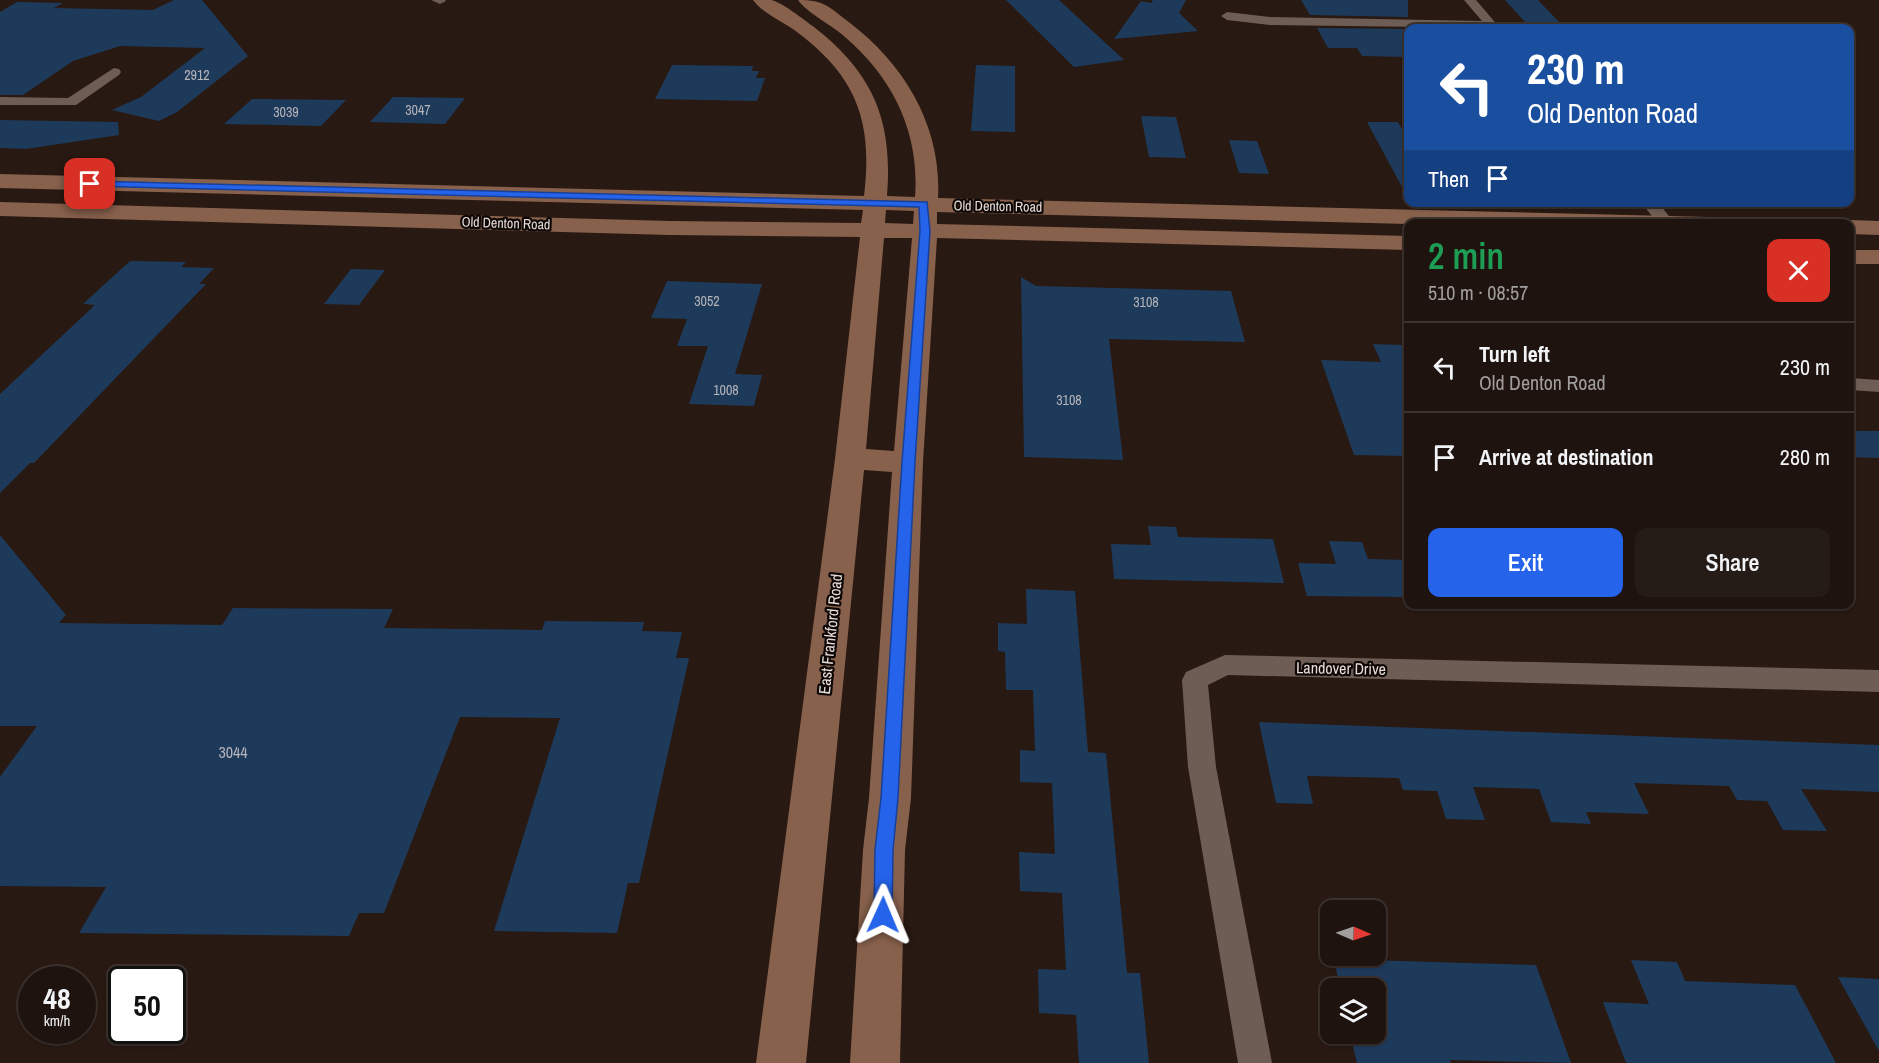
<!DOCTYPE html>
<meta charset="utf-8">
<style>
:root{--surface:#1e130e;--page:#261c17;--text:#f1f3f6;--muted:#a19e9e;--line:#3c322e;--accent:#2563eb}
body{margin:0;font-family:"Archivo Narrow",sans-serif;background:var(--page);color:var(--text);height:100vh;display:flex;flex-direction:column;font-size:22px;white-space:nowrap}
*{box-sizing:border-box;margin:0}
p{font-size:20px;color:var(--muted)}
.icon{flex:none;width:33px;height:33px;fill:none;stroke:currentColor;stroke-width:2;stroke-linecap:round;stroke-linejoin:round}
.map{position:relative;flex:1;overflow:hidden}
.side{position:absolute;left:1404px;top:219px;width:450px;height:390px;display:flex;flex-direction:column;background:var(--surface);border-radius:12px;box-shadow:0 2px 4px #0004,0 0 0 2px var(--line)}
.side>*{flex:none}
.hud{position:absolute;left:1404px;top:24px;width:450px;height:183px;border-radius:12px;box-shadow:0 2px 4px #0004,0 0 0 2px var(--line);background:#1a4fa0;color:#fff;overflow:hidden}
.needle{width:39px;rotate:92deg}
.fabs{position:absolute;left:1320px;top:900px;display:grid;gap:12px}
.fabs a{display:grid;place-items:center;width:66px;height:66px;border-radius:12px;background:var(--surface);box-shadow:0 2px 4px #0004,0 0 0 2px var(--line);font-size:30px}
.speed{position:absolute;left:18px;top:966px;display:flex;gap:12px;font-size:30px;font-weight:700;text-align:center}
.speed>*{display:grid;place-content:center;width:78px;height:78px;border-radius:50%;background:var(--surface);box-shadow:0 2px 4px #0004,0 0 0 2px var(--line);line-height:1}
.speed small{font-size:15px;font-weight:400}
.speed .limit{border:3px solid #111;border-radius:9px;background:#fff;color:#111}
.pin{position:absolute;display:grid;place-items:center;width:51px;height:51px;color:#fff;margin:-26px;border-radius:12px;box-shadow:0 3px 9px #0006}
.me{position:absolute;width:66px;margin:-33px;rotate:1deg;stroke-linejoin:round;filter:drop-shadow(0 0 4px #0008)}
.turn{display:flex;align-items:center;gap:21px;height:126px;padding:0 24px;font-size:27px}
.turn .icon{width:78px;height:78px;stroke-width:2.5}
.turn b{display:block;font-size:42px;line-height:51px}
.then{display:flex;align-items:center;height:57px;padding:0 24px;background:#0003;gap:12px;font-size:22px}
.round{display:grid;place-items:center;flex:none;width:63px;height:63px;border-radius:12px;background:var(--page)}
.overview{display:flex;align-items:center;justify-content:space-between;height:102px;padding:0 24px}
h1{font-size:36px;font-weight:600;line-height:45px;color:#1e9e55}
.button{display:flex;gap:12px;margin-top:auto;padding:12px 24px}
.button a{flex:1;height:69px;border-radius:12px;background:var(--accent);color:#fff;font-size:24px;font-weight:600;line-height:69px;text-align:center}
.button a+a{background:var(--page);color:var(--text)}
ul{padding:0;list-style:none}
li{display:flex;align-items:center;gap:18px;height:90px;padding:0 24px;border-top:2px solid var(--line)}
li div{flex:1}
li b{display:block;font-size:22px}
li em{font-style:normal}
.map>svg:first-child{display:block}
.building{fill:#1e3a5b}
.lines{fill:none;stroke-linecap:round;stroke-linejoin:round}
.minor{fill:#6e5d54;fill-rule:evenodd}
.secondary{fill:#88614c;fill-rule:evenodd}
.route{fill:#2563eb;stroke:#184099;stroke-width:1.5}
.labels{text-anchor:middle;stroke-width:4.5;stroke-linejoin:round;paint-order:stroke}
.number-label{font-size:14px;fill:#b5b4b8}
.far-street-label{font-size:14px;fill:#e7dcd7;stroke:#0c0604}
.street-label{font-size:16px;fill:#e7dcd7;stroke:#0c0604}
.near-number-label{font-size:16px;fill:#b5b4b8}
</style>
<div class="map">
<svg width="1879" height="1063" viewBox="0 0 1879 1063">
<rect width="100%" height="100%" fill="#281912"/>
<g class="building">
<polygon points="174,0 202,0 248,56 177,112 159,121 112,110 141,97 205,48 120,46 73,61 23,95 0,95 0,12 17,2 63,3 54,8 153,10"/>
<polygon points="1006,0 1059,0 1124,60 1074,67"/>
<polygon points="1153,0 1186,0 1179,13 1198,31 1114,39 1141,1 1151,3"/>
<polygon points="1301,0 1408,0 1408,17 1310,15"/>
<polygon points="1505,0 1538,0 1561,24 1527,24"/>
<polygon points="1317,28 1408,29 1408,57 1362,56 1357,48 1328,48"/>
<polygon points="672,65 753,66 752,71 759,71 756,78 765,78 757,101 655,99"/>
<polygon points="976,65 1015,66 1015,132 971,131"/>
<polygon points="393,97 465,98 445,124 370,122"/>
<polygon points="252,99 346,100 321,126 224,124"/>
<polygon points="1141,116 1176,117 1186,158 1149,157"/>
<polygon points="0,120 118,122 119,135 26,149 0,148"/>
<polygon points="1367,122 1398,122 1408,140 1408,198"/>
<polygon points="1229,140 1257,141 1269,174 1239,173"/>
<polygon points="130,261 186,262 181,267 214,268 199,284 206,284 34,463 30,463 0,493 0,394 95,305 83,304"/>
<polygon points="351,269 385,270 359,305 324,304"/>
<polygon points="1021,277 1036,286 1231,291 1245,342 1109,339 1123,460 1024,457"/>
<polygon points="667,281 762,284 735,374 762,375 754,406 689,404 708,346 677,346 687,319 651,318"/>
<polygon points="1373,344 1403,345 1408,356 1408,456 1354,455 1321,360 1381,362"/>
<polygon points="1850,431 1879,431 1879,458 1850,457"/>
<polygon points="1148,526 1176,527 1178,537 1273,539 1284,583 1114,579 1111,544 1151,545"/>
<polygon points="0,535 66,615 59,623 222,625 233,608 393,609 384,628 542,630 545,621 644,622 642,631 682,632 676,658 689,658 639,883 628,883 617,933 494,931 560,718 460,717 384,913 359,913 349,936 79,933 106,887 0,886 0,777 37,726 0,726"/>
<polygon points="1329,541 1362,542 1368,559 1408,560 1408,597 1307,596 1298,563 1336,564"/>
<polygon points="1026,589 1075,591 1088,752 1106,753 1127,973 1140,973 1149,1063 1079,1063 1076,1015 1039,1013 1038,969 1066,970 1062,893 1020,891 1019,852 1055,854 1052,783 1020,782 1020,750 1035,751 1033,690 1006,690 1005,652 998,651 998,623 1027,624"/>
<polygon points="1259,722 1879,745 1879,792 1801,789 1827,831 1783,830 1767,801 1737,800 1729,786 1634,783 1649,814 1586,812 1591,824 1551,822 1539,789 1473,787 1485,820 1446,819 1437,791 1403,790 1399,778 1307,776 1313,804 1276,803"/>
<polygon points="1334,959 1536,965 1571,1063 1450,1060 1451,1063 1357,1063 1350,1034 1376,1034 1376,988 1340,988"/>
<polygon points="1631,960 1677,962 1685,981 1795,985 1836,1063 1626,1063 1603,1002 1649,1004"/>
<polygon points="1838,977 1879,979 1879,1051 1853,1004"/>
</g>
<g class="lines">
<g class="minor">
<polygon points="431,0 445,0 446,1 440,4"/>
<polygon points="1464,0 1476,0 1500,28 1270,25 1227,20 1221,16 1227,12 1270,17 1482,21"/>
<polygon points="114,68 119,69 121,72 119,75 76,105 0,105 0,97 68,98"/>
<polygon points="1641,202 1658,202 1675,224 1658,224"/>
<polygon points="1850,378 1879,380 1879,392 1850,390"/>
<polygon points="1225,655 1879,670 1879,692 1228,675 1208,685 1216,767 1272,1063 1238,1063 1188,767 1182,680 1186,672"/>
</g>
<g class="secondary">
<path d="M753 0C758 0 765 0 771 0 782 2 804 20 814 27 874 74 893 121 887 196L915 197C920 133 893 78 845 37 832 25 807 13 798 0 825 0 829 7 850 23 905 65 942 127 938 198L1709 217 1717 219 1721 224H1409L937 212V224L1408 236V250L937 238 923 462 911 798 905 850 900 1063H850L863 850 869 798 892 472 864 470 806 1063H756L835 459 860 237 670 235 0 216V202L670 221 861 223 863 210 0 188V174L864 196C873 122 857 77 797 32 784 22 762 13 753 0ZM886 210 914 211 913 224 885 223ZM884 238H912L894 451 866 449Z"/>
<polygon points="1850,220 1879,221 1879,235 1850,234 1850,224 1841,224"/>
<rect x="1850" y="250" width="29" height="14"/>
</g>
</g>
<polygon class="route" points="90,181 927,202 930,231 915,462 898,798 893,850 892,915 889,921 883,924 876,921 874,915 875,850 881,798 902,462 920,231 919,207 87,186 86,184"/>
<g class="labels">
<g class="number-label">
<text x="197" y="80">2912</text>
<text x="418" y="115">3047</text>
<text x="286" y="117">3039</text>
<text x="707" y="306">3052</text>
<text x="1146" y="307">3108</text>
<text x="726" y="395">1008</text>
<text x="1069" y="405">3108</text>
</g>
<g class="far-street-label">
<text transform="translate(998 206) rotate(1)" y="5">Old Denton Road</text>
<text transform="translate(506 223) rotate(2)" y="5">Old Denton Road</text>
</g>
<g class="street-label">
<text transform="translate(830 634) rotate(-84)" y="6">East Frankford Road</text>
<text transform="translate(1341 668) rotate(1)" y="6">Landover Drive</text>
</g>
<g class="near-number-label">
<text x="233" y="758">3044</text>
</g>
</g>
</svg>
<div class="fabs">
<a><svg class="needle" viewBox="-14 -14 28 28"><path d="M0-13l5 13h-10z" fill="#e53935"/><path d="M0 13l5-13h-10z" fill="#a19e9e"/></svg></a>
<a><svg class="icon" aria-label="layers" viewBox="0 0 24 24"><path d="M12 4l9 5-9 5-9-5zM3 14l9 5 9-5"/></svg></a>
</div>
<div class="speed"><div>48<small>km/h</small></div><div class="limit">50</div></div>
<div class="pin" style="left:90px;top:184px;background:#d93025"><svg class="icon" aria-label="arrive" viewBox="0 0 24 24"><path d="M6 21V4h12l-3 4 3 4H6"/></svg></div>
<svg class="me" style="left:883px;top:915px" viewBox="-20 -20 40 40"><path d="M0-17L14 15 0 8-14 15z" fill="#2563eb" stroke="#fff" stroke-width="4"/></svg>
<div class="hud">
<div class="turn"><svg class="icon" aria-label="left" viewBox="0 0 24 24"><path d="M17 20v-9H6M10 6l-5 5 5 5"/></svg><div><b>230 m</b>Old Denton Road</div></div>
<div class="then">Then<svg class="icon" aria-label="arrive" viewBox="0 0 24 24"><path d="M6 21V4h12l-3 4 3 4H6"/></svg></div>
</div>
<section class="side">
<div class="overview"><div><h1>2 min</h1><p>510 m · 08:57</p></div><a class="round" style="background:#d93025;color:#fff"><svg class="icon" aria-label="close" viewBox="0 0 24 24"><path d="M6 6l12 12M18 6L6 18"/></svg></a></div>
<ul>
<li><svg class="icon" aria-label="left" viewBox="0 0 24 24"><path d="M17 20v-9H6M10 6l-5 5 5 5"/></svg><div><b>Turn left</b><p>Old Denton Road</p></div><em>230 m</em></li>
<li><svg class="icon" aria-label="arrive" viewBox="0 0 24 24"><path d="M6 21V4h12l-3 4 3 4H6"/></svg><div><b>Arrive at destination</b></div><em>280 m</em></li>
</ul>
<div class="button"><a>Exit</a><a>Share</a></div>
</section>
</div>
